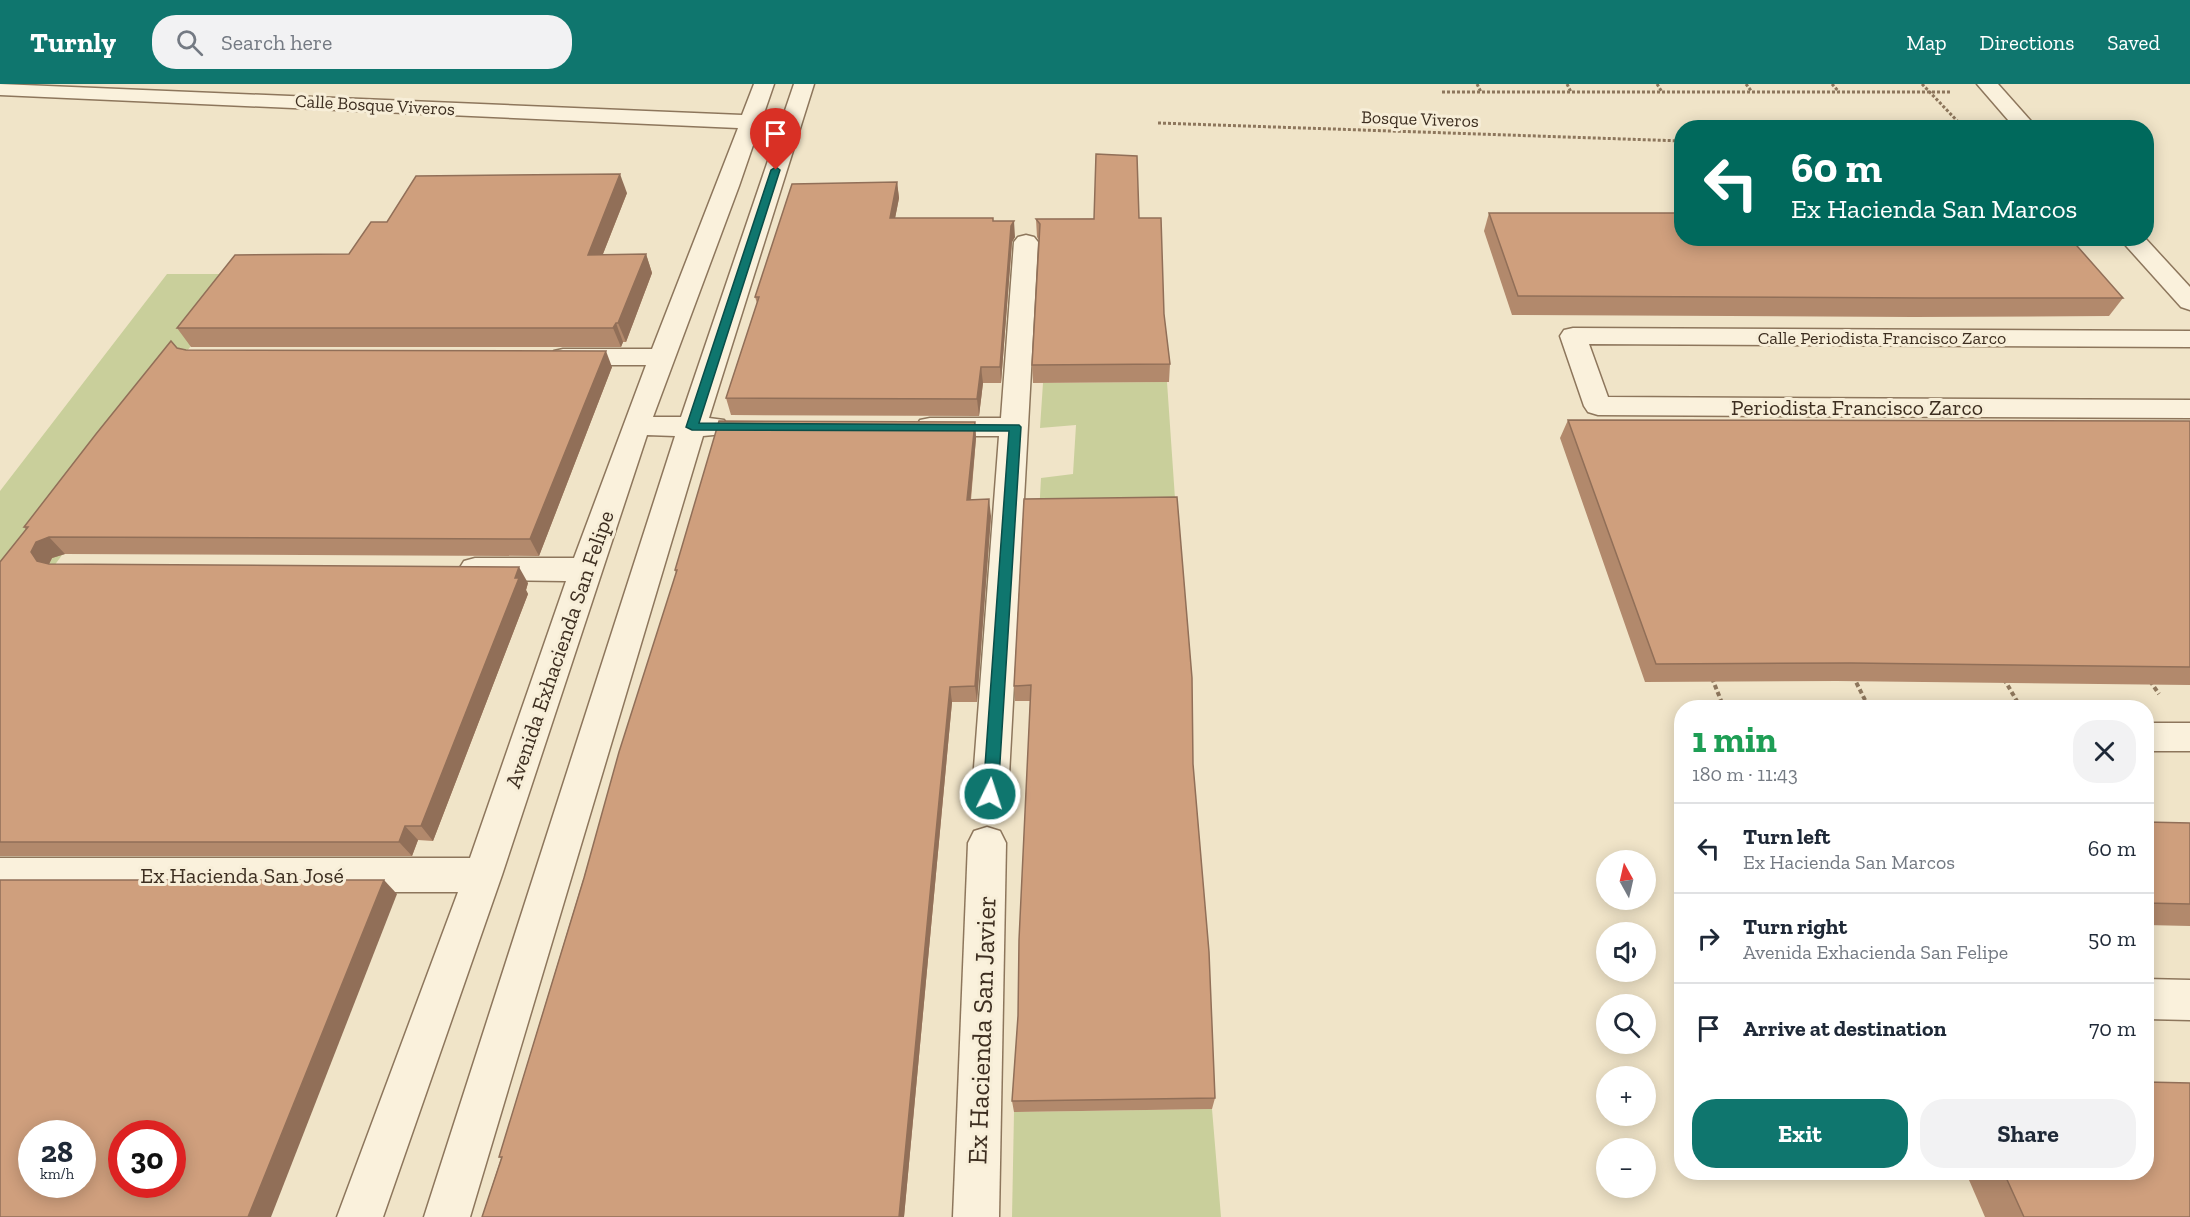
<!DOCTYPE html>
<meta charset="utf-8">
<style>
:root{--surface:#fff;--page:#f2f2f3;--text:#1f2937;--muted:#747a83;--line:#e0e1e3;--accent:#0f766e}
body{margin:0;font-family:"Zilla Slab",serif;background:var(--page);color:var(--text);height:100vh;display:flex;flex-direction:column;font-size:22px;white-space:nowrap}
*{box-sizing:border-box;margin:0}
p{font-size:20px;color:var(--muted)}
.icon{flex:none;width:33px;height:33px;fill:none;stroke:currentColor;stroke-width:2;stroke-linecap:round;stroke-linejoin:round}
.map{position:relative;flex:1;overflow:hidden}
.side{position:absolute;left:1674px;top:616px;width:480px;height:480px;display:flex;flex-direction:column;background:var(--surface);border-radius:24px;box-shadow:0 3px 15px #0003}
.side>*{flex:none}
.top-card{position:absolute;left:1674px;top:36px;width:480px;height:126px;border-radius:24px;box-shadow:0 3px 15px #0003;background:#00695c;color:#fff;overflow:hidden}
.needle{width:39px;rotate:352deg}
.fabs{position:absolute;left:1596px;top:766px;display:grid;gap:12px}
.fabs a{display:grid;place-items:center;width:60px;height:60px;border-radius:50%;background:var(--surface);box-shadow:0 3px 15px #0003;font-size:30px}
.speed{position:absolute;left:18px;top:1036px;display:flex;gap:12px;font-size:30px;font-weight:700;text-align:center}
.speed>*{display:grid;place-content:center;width:78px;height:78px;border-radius:50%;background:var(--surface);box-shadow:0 3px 15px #0003;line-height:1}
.speed small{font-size:15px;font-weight:400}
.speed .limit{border:9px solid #d22;background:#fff;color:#111}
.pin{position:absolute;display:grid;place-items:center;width:51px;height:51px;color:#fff;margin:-62px -26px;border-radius:50% 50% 50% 0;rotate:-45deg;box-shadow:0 0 6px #0007}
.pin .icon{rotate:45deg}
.me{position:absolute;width:66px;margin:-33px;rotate:4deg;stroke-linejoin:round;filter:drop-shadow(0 0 4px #0008)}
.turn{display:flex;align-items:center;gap:21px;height:126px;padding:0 18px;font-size:27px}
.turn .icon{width:78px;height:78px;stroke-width:2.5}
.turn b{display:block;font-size:42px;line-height:51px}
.round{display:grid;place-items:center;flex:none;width:63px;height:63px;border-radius:24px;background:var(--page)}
.overview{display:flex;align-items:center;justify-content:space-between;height:102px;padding:0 18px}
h1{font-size:36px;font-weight:700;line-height:45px;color:#1e9e55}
.primary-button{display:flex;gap:12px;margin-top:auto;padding:12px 18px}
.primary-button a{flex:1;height:69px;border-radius:24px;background:var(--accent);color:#fff;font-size:24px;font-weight:700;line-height:69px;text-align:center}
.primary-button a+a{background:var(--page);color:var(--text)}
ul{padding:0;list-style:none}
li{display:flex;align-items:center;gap:18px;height:90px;padding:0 18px;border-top:2px solid var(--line)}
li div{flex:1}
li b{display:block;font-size:22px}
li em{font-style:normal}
header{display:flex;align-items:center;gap:36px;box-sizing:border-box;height:84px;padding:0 30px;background:var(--accent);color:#fff}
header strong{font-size:28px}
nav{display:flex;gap:33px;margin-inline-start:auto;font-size:21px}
.search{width:420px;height:54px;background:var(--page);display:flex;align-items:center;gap:15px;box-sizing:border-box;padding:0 21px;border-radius:24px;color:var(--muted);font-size:22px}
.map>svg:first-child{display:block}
.green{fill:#c9cf9b}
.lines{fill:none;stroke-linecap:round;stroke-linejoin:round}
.minor-casing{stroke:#8d765c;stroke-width:3}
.path-far1{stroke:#8d765c;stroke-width:3;stroke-dasharray:3 2;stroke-linecap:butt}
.path{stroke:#8d765c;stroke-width:4;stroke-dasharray:4.5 3;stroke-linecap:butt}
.minor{fill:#faf1dc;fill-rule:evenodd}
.wall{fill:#b2896c}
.shaded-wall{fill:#916f58}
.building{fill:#cf9f7d;stroke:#916f58;stroke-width:1.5;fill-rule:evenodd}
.route{fill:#0f766e;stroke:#0a4d48;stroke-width:1.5}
.labels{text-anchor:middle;stroke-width:6;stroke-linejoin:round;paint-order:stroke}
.far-street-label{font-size:18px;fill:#3d2e20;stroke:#f7eed8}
.street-label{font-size:22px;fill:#3d2e20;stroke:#f7eed8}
.near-street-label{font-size:27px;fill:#3d2e20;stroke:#f7eed8}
</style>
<header>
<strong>Turnly</strong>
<div class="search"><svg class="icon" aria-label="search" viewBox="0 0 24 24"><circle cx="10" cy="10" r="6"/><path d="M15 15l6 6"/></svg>Search here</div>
<nav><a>Map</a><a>Directions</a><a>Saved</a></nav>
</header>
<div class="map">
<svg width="2190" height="1133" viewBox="0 0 2190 1133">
<rect width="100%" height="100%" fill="#f0e4c8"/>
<g class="green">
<polygon points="167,190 247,190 169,290 70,460 33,511 0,517 0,407"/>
<polygon points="1167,298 1176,429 1039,431 1041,394 1073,390 1076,341 1040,344 1043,299"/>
<polygon points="1212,1025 1221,1133 1012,1133 1014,1028"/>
</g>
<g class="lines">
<defs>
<g id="minor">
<polygon points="0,0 742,31 754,0 774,0 739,102 653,333 681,333 794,0 814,0 709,334 724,336 728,343 724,350 703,352 470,1133 424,1133 675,352 647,351 502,791 383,1133 337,1133 458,808 0,808 0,774 470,774 566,497 475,496 464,493 459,485 464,477 475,474 574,474 646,281 563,281 554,279 550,273 554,267 563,265 652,265 738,44 0,11"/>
<polygon points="1977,0 1998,0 2037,44 2015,44"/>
<polygon points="1026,151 1034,153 1038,158 1008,710 1003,721 990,725 977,721 972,710 999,352 930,352 920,350 916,343 920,336 930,334 1001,334 1014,158 1018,153"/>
<polygon points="2119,154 2145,154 2190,203 2190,226 2181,223"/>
<polygon points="1573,244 2190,247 2190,263 1589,260 1608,313 2190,316 2190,334 1598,331 1588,328 1584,322 1560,252 1564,246"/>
<rect x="2146" y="639" width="44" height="28"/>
<polygon points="987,743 1000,747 1006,759 999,1133 953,1133 968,759 974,747"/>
<polygon points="2146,895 2190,896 2190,936 2146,935"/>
</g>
</defs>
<use href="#minor" class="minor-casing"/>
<g class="path-far1">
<polyline points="1477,0 1481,8"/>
<polyline points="1567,0 1571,8"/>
<polyline points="1657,0 1662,8"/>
<polyline points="1746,0 1752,8"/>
<polyline points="1832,0 1839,8"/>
<polyline points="1922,0 1964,44"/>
<polyline points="1442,8 1951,8"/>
<polyline points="1158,39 1682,57"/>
</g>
<g class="path">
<polyline points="1853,592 1869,624"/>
<polyline points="1712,594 1724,624"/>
<polyline points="2004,595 2021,624"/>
<polyline points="2150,597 2159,610"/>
</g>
<use href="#minor" class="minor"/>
</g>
<g class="wall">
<polygon points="897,98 899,114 895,134 994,137 1015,153 1012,158 1001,299 983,299 979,332 731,331 726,314 757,219 755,213"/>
<polygon points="627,109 603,170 646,170 652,189 626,258 623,258 621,263 191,263 177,244 349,170 387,138"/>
<polygon points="1489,129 2123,214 2109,232 1913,233 1512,231 1484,147"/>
<polygon points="1139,134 1164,230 1170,280 1169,298 1033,299 1032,281 1039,156 1037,153 1036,135"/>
<polygon points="177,264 186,266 612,283 539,472 65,470 52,474 49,480 528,499 526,506 528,510 433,757 418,756 412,772 0,772 0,478 26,446 24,443"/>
<polygon points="1568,336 2190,337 2190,601 1837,597 1645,598 1560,354"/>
<polygon points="975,338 976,354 971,416 991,432 977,618 952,618 904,1133 482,1133 501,1074 499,1073 676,489 675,486"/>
<polygon points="1024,415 1193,680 1215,1014 1212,1025 1014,1028 1012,1017 1018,932 1030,617 1015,617 1014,602"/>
<polygon points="2146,738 2190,739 2190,842 2146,841"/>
<polygon points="1966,1089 2146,1089 2190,1133 1985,1133"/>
</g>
<g class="shaded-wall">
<polygon points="620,90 627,109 595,190 588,171"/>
<polygon points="897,98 899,114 892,150 890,134"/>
<polygon points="1014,137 1015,153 1012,158 1001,299 1000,283 1011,142"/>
<polygon points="646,170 652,189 626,258 618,239"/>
<polygon points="616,239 623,258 621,263 613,244"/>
<polygon points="606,267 612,283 539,472 530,455"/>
<polygon points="981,283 983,299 979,332 977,315"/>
<polygon points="975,338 976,354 969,432 967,416"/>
<polygon points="989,415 991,432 977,618 975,602"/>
<polygon points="49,453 65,470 52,474 47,484 37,477 31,468 36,458"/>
<polygon points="519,483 528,499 526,506 528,510 433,757 421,742"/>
<polygon points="950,603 952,618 904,1133 899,1133"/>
<polygon points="405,742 418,756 412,772 399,758"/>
<polygon points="384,796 397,810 271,1133 248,1133"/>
</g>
<g class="building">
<polygon points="1096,70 1137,72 1139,134 1161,134 1164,230 1170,280 1032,281 1040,140 1036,135 1094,135"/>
<polygon points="620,90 588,171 646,170 618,239 616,239 613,244 177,244 235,171 349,170 371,138 387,138 416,92"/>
<polygon points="897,98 890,134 993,134 993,137 1014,137 1011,142 1000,283 981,283 977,315 726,314 759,213 755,213 792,100"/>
<polygon points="1489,129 1682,129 1682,154 2070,154 2123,214 1925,214 1518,212"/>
<polygon points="171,257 177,264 186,266 606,267 530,455 49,453 36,458 31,468 37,477 49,480 519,483 515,494 519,494 421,742 405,742 399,758 0,758 0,478 28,443 24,443 96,350"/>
<polygon points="1568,336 2190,337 2190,583 1851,579 1656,580"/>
<polygon points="719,337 975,338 967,416 989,415 975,602 950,603 899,1133 482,1133 502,1073 499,1073 584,794 619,668 677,486 675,486"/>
<polygon points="1177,413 1192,594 1193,680 1209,868 1215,1014 1012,1017 1018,932 1019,856 1031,601 1014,602 1024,415"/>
<polygon points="2146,738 2190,739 2190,820 2146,819"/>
<path d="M0 796H384L248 1133H0ZM32 1050H82V1101H32ZM122 1050H172V1101H122Z"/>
<polygon points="2146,998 2190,999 2190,1133 2024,1133 2004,1089 2146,1089"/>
</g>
<polygon class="route" points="776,83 780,86 699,339 1019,341 1021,343 998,710 996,714 990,716 985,714 983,710 1009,347 692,346 686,343 771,86"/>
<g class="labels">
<g class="far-street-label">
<text transform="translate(375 21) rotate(3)" y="6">Calle Bosque Viveros</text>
<text transform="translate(1420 35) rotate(2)" y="6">Bosque Viveros</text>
<text x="1882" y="260">Calle Periodista Francisco Zarco</text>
</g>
<g class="street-label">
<text x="1857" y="331">Periodista Francisco Zarco</text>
<text transform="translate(559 565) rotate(-71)" y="8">Avenida Exhacienda San Felipe</text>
<text x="242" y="799">Ex Hacienda San José</text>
</g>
<g class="near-street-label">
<text transform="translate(982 946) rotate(-88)" y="9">Ex Hacienda San Javier</text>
</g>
</g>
</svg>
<div class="fabs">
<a><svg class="needle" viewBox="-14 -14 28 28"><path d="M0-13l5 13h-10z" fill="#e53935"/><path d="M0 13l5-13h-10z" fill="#747a83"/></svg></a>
<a><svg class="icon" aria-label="sound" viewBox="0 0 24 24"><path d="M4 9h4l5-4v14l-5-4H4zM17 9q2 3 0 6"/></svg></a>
<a><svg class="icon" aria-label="search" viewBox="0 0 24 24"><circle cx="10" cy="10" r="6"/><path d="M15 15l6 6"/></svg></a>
<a>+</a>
<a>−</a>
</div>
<div class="speed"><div>28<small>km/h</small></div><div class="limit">30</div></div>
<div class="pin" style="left:776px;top:86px;background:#d93025"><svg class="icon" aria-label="arrive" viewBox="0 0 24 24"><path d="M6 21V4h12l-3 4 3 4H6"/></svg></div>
<svg class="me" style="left:990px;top:710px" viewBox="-20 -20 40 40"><circle r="17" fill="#0f766e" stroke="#fff" stroke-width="3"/><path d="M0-11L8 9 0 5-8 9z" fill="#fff"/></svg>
<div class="top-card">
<div class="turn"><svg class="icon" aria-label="left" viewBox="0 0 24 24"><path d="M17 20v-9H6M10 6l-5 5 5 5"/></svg><div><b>60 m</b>Ex Hacienda San Marcos</div></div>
</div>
<section class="side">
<div class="overview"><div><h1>1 min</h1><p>180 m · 11:43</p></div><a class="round"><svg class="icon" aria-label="close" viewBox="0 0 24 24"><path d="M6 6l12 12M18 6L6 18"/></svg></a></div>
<ul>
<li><svg class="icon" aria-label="left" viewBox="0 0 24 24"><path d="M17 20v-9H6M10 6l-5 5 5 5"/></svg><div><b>Turn left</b><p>Ex Hacienda San Marcos</p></div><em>60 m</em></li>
<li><svg class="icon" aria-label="right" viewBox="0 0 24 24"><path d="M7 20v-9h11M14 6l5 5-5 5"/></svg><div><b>Turn right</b><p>Avenida Exhacienda San Felipe</p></div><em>50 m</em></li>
<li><svg class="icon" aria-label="arrive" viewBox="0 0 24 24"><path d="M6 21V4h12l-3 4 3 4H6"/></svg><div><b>Arrive at destination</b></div><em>70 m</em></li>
</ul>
<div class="primary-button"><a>Exit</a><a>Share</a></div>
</section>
</div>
